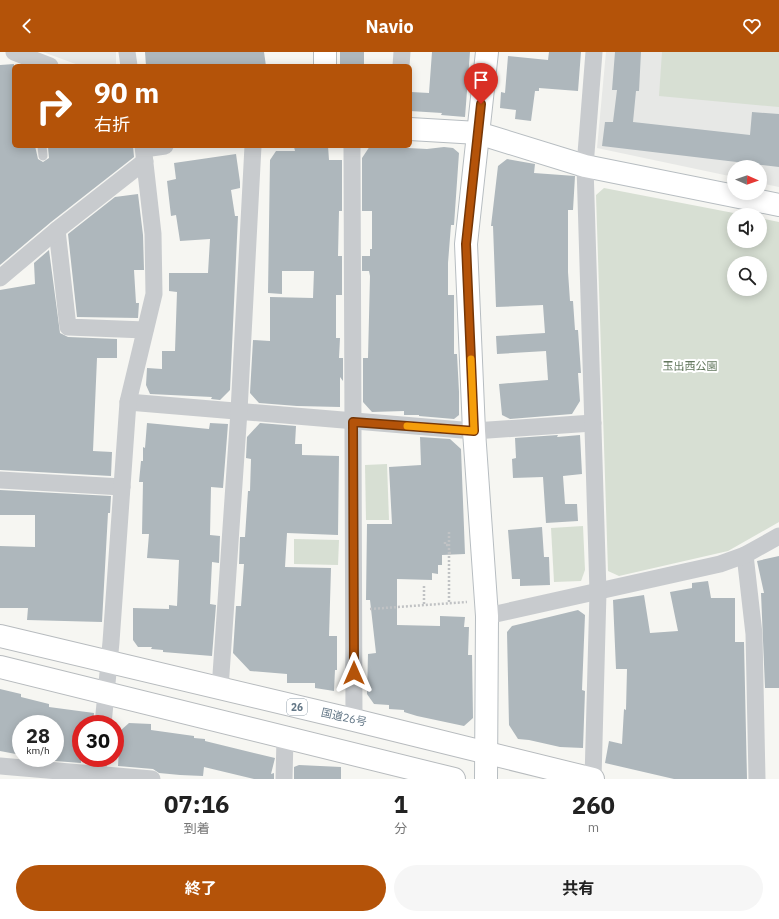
<!DOCTYPE html>
<html lang="ja">
<meta charset="utf-8">
<style>
:root{--surface:#fff;--page:#f6f6f6;--text:#222;--muted:#767676;--accent:#b45309}
body{margin:0;font-family:"IBM Plex Sans","Noto Sans JP",sans-serif;background:var(--page);color:var(--text);height:100vh;display:flex;flex-direction:column;font-size:15px;white-space:nowrap}
*{box-sizing:border-box;margin:0}
p{font-size:13px;color:var(--muted)}
.icon{flex:none;width:22px;height:22px;fill:none;stroke:currentColor;stroke-width:2;stroke-linecap:round;stroke-linejoin:round}
.map{position:relative;height:727px;overflow:hidden}
.side{display:flex;flex-direction:column;background:var(--surface);flex:1}
.side>*{flex:none}
.guide{position:absolute;left:12px;top:12px;width:400px;height:84px;border-radius:6px;box-shadow:0 2px 10px #0003;background:#b45309;color:#fff;overflow:hidden}
.needle{width:26px;rotate:92deg}
.tools{position:absolute;left:727px;top:108px;display:grid;gap:8px}
.tools a{display:grid;place-items:center;width:40px;height:40px;border-radius:50%;background:var(--surface);box-shadow:0 2px 10px #0003;font-size:20px}
.speed{position:absolute;left:12px;top:663px;display:flex;gap:8px;font-size:20px;font-weight:700;text-align:center}
.speed>*{display:grid;place-content:center;width:52px;height:52px;border-radius:50%;background:var(--surface);box-shadow:0 2px 10px #0003;line-height:1}
.speed small{font-size:10px;font-weight:400}
.speed .limit{border:6px solid #d22;background:#fff;color:#111}
.pin{position:absolute;display:grid;place-items:center;width:34px;height:34px;color:#fff;margin:-41px -17px;border-radius:50% 50% 50% 0;rotate:-45deg;box-shadow:0 0 4px #0007}
.pin .icon{rotate:45deg}
.me{position:absolute;width:44px;margin:-22px;rotate:0deg;stroke-linejoin:round;filter:drop-shadow(0 0 3px #0008)}
.turn{display:flex;align-items:center;gap:14px;height:84px;padding:0 16px;font-size:18px}
.turn .icon{width:52px;height:52px;stroke-width:2.5}
.turn b{display:block;font-size:28px;line-height:34px}
.eta{display:flex;justify-content:space-evenly;align-items:center;height:68px;text-align:center}
.eta b{font-size:24px;font-weight:700;line-height:28px}
.button{display:flex;gap:8px;margin-top:auto;padding:8px 16px}
.button a{flex:1;height:46px;border-radius:24px;background:var(--accent);color:#fff;font-size:16px;font-weight:700;line-height:46px;text-align:center}
.button a+a{background:var(--page);color:var(--text)}
header{display:flex;justify-content:space-between;align-items:center;height:52px;padding:0 16px;background:var(--accent);color:#fff;font-size:18px;font-weight:700}
.map>svg:first-child{display:block}
.built{fill:#e7e8e6}
.green{fill:#d7dfd3;fill-rule:evenodd}
.building{fill:#aeb7bc}
.lines{fill:none;stroke-linecap:round;stroke-linejoin:round}
.secondary-casing{stroke:#b7bdc1;stroke-width:24}
.highway-casing{stroke:#b7bbbe;stroke-width:24}
.path{stroke:#c0c2c4;stroke-width:2.5;stroke-dasharray:2 2;stroke-linecap:butt}
.lane{stroke:#c8cbce;stroke-width:9}
.street{stroke:#c8cbce;stroke-width:17}
.secondary{stroke:#fff;stroke-width:22}
.highway{stroke:#fff;stroke-width:22}
.route-casing{stroke:#753606;stroke-width:10}
.route{stroke:#b45309;stroke-width:7}
.slow{stroke:#f59e0b;stroke-width:7}
.labels{text-anchor:middle;stroke-width:4;stroke-linejoin:round;paint-order:stroke}
.shield{fill:#fff;stroke:#919faa;stroke-width:1}
.shield-label{font-size:10px;font-weight:bold;fill:#627686}
.park-label{font-size:11px;fill:#63785e;stroke:#fff}
.street-label{font-size:11px;fill:#627686;stroke:#fff}
</style>
<header><svg class="icon" aria-label="back" viewBox="0 0 24 24"><path d="M15 5l-7 7 7 7"/></svg>Navio<svg class="icon" aria-label="heart" viewBox="0 0 24 24"><path d="M12 20l-8-8c-3-5 5-10 8-4 3-6 11-1 8 4z"/></svg></header>
<div class="map">
<svg width="779" height="727" viewBox="0 0 779 727">
<rect width="100%" height="100%" fill="#f6f6f2"/>
<g class="built">
<polygon points="43,0 116,0 116,14 81,14"/>
<polygon points="606,0 779,0 779,135 760,131 760,115 734,115 734,125 597,96"/>
</g>
<g class="green">
<polygon points="662,0 779,0 779,55 659,44"/>
<path d="M604 136 744 163H734V189H760V166L779 170V470L728 499 619 524 608 519 596 143ZM734 211H760V237H734Z"/>
<polygon points="387,412 389,468 366,468 365,413"/>
<polygon points="583,474 585,518 581,529 554,530 551,476"/>
<polygon points="294,487 339,488 338,513 294,512"/>
</g>
<g class="building">
<polygon points="145,0 264,0 266,14 146,14"/>
<rect x="340" y="0" width="24" height="14"/>
<polygon points="432,0 470,0 465,65 441,63 442,61 410,59 411,40 429,41"/>
<polygon points="549,0 581,0 578,39 539,36 539,39 535,39 531,69 515,67 516,58 500,56 501,40 505,41 508,4 548,8"/>
<polygon points="615,0 641,0 639,39 636,39 633,70 750,83 752,60 779,62 779,115 602,94 605,70 613,70 617,38 612,38"/>
<polygon points="14,12 14,94 35,94 38,107 43,110 49,106 48,95 56,94 133,94 134,105 51,170 0,213 0,13"/>
<polygon points="309,94 328,94 329,108 342,108 342,159 339,159 338,204 342,204 342,243 336,243 336,286 340,286 339,306 343,306 343,329 340,325 340,355 297,354 259,351 250,341 253,288 270,289 270,245 313,246 314,219 282,219 282,242 268,241 270,108 276,99 295,99 294,95"/>
<polygon points="370,94 427,97 444,95 453,96 459,101 454,173 451,173 448,211 448,243 454,243 454,302 457,302 459,340 459,363 454,367 419,364 419,363 404,363 404,359 372,360 363,350 363,306 368,306 370,224 369,219 362,219 362,204 370,204 370,197 372,197 372,159 362,159 362,106"/>
<polygon points="236,102 240,130 240,136 231,138 235,164 238,164 230,338 220,348 211,347 212,345 150,342 146,333 147,316 162,317 162,299 175,299 177,240 169,239 169,221 208,221 210,187 180,189 176,163 171,164 167,129 176,127 174,111"/>
<polygon points="507,107 535,112 534,121 575,124 573,158 568,158 568,220 570,249 573,249 575,278 578,278 581,321 578,321 580,349 572,362 510,367 502,363 499,332 548,328 546,299 497,302 496,284 545,281 543,253 496,255 493,174 491,174 498,114"/>
<polygon points="138,142 143,183 144,218 134,218 136,251 139,251 138,266 77,265 68,182 115,145"/>
<polygon points="49,198 60,281 68,285 117,287 117,306 97,306 93,399 112,400 111,424 0,418 0,238 35,232 34,211"/>
<polygon points="147,371 209,377 210,371 228,372 223,436 211,435 210,483 220,484 219,511 212,510 210,552 216,553 212,604 163,600 163,598 151,597 152,595 138,595 133,588 133,556 169,557 169,553 177,554 179,508 147,506 149,482 142,482 143,430 139,430 141,409 143,409 143,395 145,396"/>
<polygon points="260,371 296,374 295,392 302,392 302,403 339,404 338,483 287,481 285,515 331,516 329,584 337,584 337,618 335,618 334,639 315,636 315,631 287,631 287,622 250,619 233,601 236,554 241,554 244,512 239,512 240,485 245,485 248,439 250,439 251,407 246,406 247,385"/>
<polygon points="558,383 557,385 580,383 582,422 563,424 565,452 577,452 578,469 546,471 543,425 513,426 512,407 516,406 515,386"/>
<polygon points="420,385 450,387 461,397 465,502 442,503 442,513 438,513 438,522 432,521 432,528 397,527 397,573 440,574 440,564 465,565 464,575 469,575 468,603 472,603 473,666 464,674 417,664 404,660 404,658 389,657 389,653 374,652 367,642 368,602 376,601 370,548 366,548 367,472 392,472 389,415 421,413"/>
<polygon points="0,438 111,444 110,461 108,461 102,570 27,568 28,556 0,556 0,494 35,495 35,463 0,463"/>
<polygon points="542,475 544,505 549,505 550,533 520,534 520,527 512,527 508,478"/>
<polygon points="779,504 779,636 765,636 761,541 764,541 757,509"/>
<polygon points="708,529 711,546 735,546 735,590 744,590 747,727 674,727 605,711 609,689 622,692 624,657 626,658 627,617 616,617 613,548 644,543 650,581 678,579 670,540 692,536 692,531"/>
<polygon points="578,558 585,563 582,638 585,639 583,696 560,695 529,688 518,687 509,673 507,580 512,574"/>
<polygon points="0,637 21,642 21,645 49,652 49,655 94,661 93,672 81,672 81,711 55,709 55,672 21,672 21,703 0,699"/>
<polygon points="129,671 151,672 151,678 194,684 194,686 205,687 205,689 275,706 271,722 274,721 274,727 254,727 204,715 203,724 180,723 159,721 153,717 118,714 120,679"/>
<polygon points="299,713 341,715 341,727 294,727 294,715"/>
</g>
<g class="lines">
<defs>
<g id="secondary">
<polyline points="325,0 325,14"/>
<polyline points="410,77 478,81 585,114 779,153"/>
<polyline points="486,727 487,564 474,379 466,192 487,0"/>
</g>
<g id="highway">
<polyline points="0,584 354,668 593,727"/>
<polyline points="0,615 454,727"/>
</g>
</defs>
<use href="#secondary" class="secondary-casing"/>
<use href="#highway" class="highway-casing"/>
<g class="path">
<polyline points="449,480 449,551"/>
<polyline points="445,490 445,493 449,493"/>
<polyline points="449,501 453,501"/>
<polyline points="424,552 424,534"/>
<polyline points="370,557 467,550"/>
</g>
<polyline class="lane" points="42,94 43,104"/>
<g class="street">
<polyline points="14,0 50,14"/>
<polyline points="127,0 129,14"/>
<polyline points="401,14 402,0"/>
<polyline points="352,94 354,668"/>
<polyline points="144,97 165,94"/>
<polyline points="57,178 68,275 145,278"/>
<polyline points="0,226 57,178 145,109"/>
<polyline points="128,350 474,379 593,371"/>
<polyline points="0,428 122,435"/>
<polyline points="745,503 754,582 757,727"/>
<polyline points="487,564 720,512 745,503 779,484"/>
<polyline points="220,637 239,359 253,94"/>
<polyline points="103,672 111,590 128,350 154,242 153,182 143,94"/>
<polyline points="0,714 152,727"/>
<polyline points="97,727 99,706"/>
<polyline points="284,727 285,686"/>
<polyline points="593,727 598,540 585,114 594,0"/>
</g>
<use href="#secondary" class="secondary"/>
<use href="#highway" class="highway"/>
</g>
<g class="lines">
<defs>
<polyline id="route" points="354,621 353,370 474,379 466,192 481,52"/>
</defs>
<use href="#route" class="route-casing"/>
<use href="#route" class="route"/>
<polyline class="slow" points="407,374 474,379 471,307"/>
</g>
<g class="labels">
<rect class="shield" x="287" y="647" width="20" height="16" rx="3"/>
<g class="shield-label">
<text x="297" y="659">26</text>
</g>
<g class="park-label">
<text x="690" y="318">玉出西公園</text>
</g>
<g class="street-label">
<text transform="translate(344 665) rotate(13)" y="4">国道26号</text>
</g>
</g>
</svg>
<div class="tools">
<a><svg class="needle" viewBox="-14 -14 28 28"><path d="M0-13l5 13h-10z" fill="#e53935"/><path d="M0 13l5-13h-10z" fill="#767676"/></svg></a>
<a><svg class="icon" aria-label="sound" viewBox="0 0 24 24"><path d="M4 9h4l5-4v14l-5-4H4zM17 9q2 3 0 6"/></svg></a>
<a><svg class="icon" aria-label="search" viewBox="0 0 24 24"><circle cx="10" cy="10" r="6"/><path d="M15 15l6 6"/></svg></a>
</div>
<div class="speed"><div>28<small>km/h</small></div><div class="limit">30</div></div>
<div class="pin" style="left:481px;top:52px;background:#d93025"><svg class="icon" aria-label="arrive" viewBox="0 0 24 24"><path d="M6 21V4h12l-3 4 3 4H6"/></svg></div>
<svg class="me" style="left:354px;top:621px" viewBox="-20 -20 40 40"><path d="M0-17L14 15 0 8-14 15z" fill="#b45309" stroke="#fff" stroke-width="4"/></svg>
<div class="guide">
<div class="turn"><svg class="icon" aria-label="right" viewBox="0 0 24 24"><path d="M7 20v-9h11M14 6l5 5-5 5"/></svg><div><b>90 m</b>右折</div></div>
</div>
</div>
<section class="side">
<div class="eta">
<div><b>07:16</b><p>到着</p></div>
<div><b>1</b><p>分</p></div>
<div><b>260</b><p>m</p></div>
</div>
<div class="button"><a>終了</a><a>共有</a></div>
</section>
